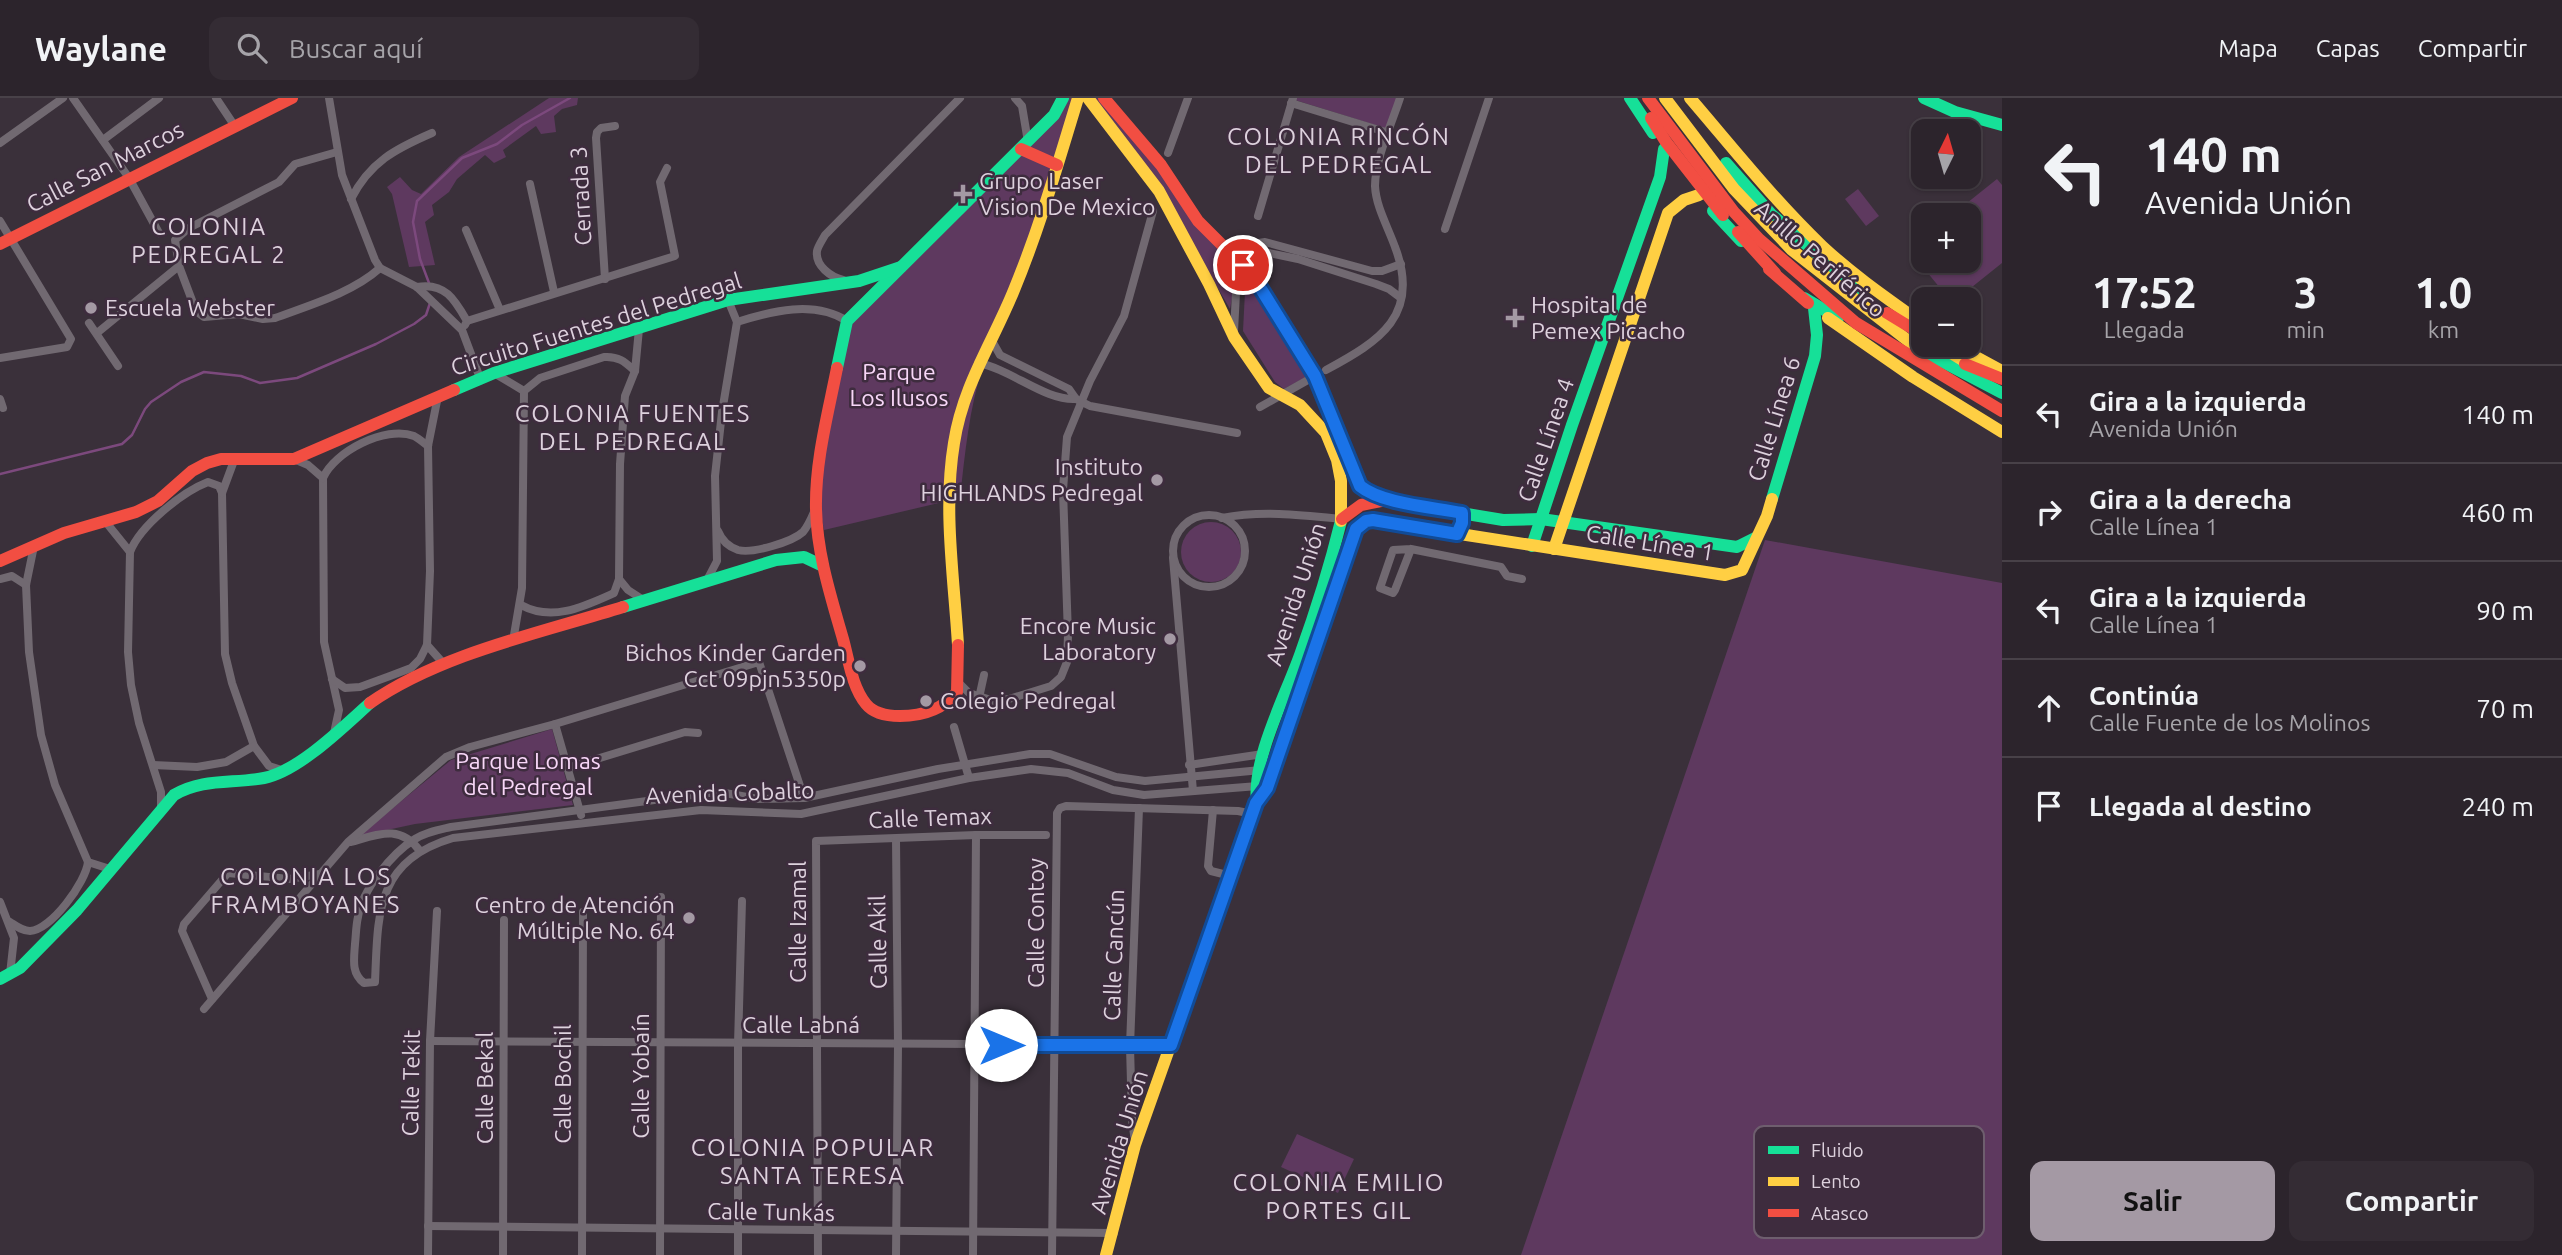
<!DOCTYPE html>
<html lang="es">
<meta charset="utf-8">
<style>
:root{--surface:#2c242c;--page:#342c34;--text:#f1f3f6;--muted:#a6a4a9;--line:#484148;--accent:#a499a4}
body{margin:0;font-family:Ubuntu,sans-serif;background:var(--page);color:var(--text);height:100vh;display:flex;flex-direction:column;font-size:26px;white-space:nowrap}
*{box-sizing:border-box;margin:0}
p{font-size:23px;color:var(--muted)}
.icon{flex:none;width:38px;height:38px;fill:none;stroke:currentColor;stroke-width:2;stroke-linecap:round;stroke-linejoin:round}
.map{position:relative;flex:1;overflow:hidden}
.panel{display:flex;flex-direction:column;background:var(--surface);width:560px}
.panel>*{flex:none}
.guide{background:#2c242c;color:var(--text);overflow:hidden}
.needle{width:46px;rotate:5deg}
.fabs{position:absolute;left:1911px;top:21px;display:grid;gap:14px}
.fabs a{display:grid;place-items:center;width:70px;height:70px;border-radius:14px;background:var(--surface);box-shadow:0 2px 5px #0004,0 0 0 2px var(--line);font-size:35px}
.pin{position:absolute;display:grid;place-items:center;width:60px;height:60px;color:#fff;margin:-30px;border:4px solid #fff;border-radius:50%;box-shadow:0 2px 7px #0007}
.me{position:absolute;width:77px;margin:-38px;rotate:90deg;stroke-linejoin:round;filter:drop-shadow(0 0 5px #0008)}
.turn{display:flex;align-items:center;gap:24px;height:147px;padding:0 28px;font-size:32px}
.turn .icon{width:91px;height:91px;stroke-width:2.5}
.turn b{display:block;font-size:49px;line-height:60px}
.eta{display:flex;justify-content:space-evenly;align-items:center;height:119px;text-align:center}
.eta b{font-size:42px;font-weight:700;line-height:49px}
.primary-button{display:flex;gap:14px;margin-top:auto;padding:14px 28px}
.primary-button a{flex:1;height:80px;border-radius:14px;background:var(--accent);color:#111;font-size:28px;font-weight:700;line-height:80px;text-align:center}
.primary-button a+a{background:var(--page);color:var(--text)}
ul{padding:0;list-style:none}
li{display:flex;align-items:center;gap:21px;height:98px;padding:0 28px;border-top:2px solid var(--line)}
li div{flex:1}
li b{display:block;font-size:26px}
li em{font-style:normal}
header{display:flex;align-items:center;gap:42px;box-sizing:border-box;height:98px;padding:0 35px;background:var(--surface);border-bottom:2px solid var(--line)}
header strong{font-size:33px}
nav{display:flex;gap:38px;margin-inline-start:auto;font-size:24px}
.search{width:490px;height:63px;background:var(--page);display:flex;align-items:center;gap:18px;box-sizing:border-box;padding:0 24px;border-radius:14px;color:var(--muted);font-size:26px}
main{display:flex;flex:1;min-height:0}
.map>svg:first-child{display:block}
.green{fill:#5e395f}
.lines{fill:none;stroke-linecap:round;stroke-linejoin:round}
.stream{stroke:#7c497d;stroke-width:2.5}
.street{stroke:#716971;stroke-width:8}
.fast{stroke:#16e098;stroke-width:12}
.slow{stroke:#ffcf43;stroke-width:12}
.jam{stroke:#f24e42;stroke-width:12}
.route-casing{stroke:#114b97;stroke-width:18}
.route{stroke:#1a73e8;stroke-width:12}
.poi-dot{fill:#a499a4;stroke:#3e2c3e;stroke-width:2.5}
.labels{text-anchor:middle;stroke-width:5;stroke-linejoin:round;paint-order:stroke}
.street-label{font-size:23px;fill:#ddd1dd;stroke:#3e2c3e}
.poi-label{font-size:23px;fill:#ddd1dd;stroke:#3e2c3e;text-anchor:start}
.park-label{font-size:23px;fill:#f8d7f8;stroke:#3e2c3e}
.neighbourhood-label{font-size:24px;letter-spacing:2px;fill:#ddd1dd;stroke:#3e2c3e}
.key{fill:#3e2c3e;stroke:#6e5e6e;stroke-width:2}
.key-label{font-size:19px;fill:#ddd1dd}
</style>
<header>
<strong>Waylane</strong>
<div class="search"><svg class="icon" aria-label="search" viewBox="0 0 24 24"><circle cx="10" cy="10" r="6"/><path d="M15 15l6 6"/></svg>Buscar aquí</div>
<nav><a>Mapa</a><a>Capas</a><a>Compartir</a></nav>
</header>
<main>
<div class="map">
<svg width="2002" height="1157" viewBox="0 0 2002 1157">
<rect width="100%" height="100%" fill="#3a303a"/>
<g class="green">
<polygon points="549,0 578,0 577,7 562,11 554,18 556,34 541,36 536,28 503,52 506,59 494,65 485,57 457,81 449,94 432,107 434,117 425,124 435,167 409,169 392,96 387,89 400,79 412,92 421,96 459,59"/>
<path d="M1063 0H1078C1050 91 1012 178 983 268 969 311 965 356 960 400L824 432 820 411 819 358 847 223Z"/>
<polygon points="1091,0 1101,0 1238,167 1230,211 1191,144"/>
<polygon points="1296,0 1398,0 1388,31 1295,2"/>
<polygon points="1997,81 2002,87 2002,165 1957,201 1949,201 1909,152 1923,140 1923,163 1969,163 1969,117 1952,117"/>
<polygon points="1858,91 1879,118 1866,128 1845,101"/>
<polygon points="1246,174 1313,275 1284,291 1275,284 1243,233"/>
<circle cx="1211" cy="454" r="30"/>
<polygon points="1765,442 2002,485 2002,1157 1521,1157"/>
<polygon points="552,631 573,707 415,726 359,738 451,662"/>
<polygon points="1297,1036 1354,1061 1338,1095 1281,1069"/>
</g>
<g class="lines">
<g class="stream">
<polyline points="429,185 420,161 413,124 417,103 462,60 497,46 522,27 570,0"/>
<polyline points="0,376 122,346 132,337 145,311 151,304 181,284 204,274 241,278 260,285 297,280 376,246 414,226 426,217 430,205"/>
</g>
<g class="street">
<polyline points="73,0 129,80 159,135"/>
<polyline points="216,0 234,27"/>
<polyline points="329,0 342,77 375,162 380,170 417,189 462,232 480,280"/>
<polyline points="1015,0 1022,8 1028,44"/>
<polyline points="1291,5 1389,35"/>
<polyline points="103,42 159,0"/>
<polyline points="0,45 63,0"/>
<path d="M337 54 295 66 279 84 189 130 175 142 179 168 196 213 204 219 239 216 263 221 275 220C310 207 352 195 380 170"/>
<polyline points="1168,55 1188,0"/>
<polyline points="530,86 554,194"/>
<path d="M351 101C370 64 395 51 432 35"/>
<polyline points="1258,118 1293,0"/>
<polyline points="0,123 71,241 67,249 0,260"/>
<polyline points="1445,131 1489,0"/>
<polyline points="466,132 500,212"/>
<path d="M1246 164C1248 151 1252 145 1265 144L1372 173H1382L1401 166"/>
<polyline points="605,181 596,40 597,34 601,30 615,28"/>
<path d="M843 182C831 179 815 168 817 153 818 148 823 141 825 137L960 0"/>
<path d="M417 189C445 184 455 202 467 223L465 227"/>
<polyline points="467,223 675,158 660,84 667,70"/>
<path d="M737 224C772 213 814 202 847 223"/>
<polyline points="89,225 118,268"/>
<polyline points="639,231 635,273 625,298 620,366 619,481 628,492 645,503"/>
<polyline points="1234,233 1236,195 1243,167 1264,154 1298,161 1376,186 1389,191 1401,200"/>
<polyline points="97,235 179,168"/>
<polyline points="991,241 1000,257 1069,291 1076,301 1090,308 1237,335"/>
<path d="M978 265C1011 271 1045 303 1076 301"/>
<path d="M1326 272C1380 243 1421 217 1395 149 1388 129 1376 109 1375 88 1375 61 1392 25 1400 0"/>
<polyline points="494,275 524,293"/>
<polyline points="0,301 3,310"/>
<polyline points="1260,309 1315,278"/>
<polyline points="235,360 222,395 225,556 232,585 254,648 269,668 285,673"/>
<polyline points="294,361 308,367 323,380 324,544 339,612 334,635"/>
<path d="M323 380C334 354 385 327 414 338 418 340 424 345 428 348"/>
<circle cx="1209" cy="453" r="36"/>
<path d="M1222 420C1261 412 1303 417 1342 421"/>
<polyline points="105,423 130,454 128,554 131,587 139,625 161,694 161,710"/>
<path d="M718 433C722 443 729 449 738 452 752 456 792 444 803 434 808 428 811 421 814 414"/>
<polyline points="34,448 26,487 29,554 41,637 55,687 88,764 110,771"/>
<polyline points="1411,451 1395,492 1393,495 1380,490 1393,452 1411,451 1501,469 1507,478 1522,481"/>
<path d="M130 454C140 428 182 394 208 384L219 388 222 395"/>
<polyline points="1173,460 1193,693"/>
<polyline points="0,481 12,478 26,487"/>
<polyline points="706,484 717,463 715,378 722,314 737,224 728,202"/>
<path d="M521 507C552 524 583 509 614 495L619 481"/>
<path d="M513 543 522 490 524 293 540 280 604 259C619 258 625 264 635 273"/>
<polyline points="427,547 443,565"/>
<polyline points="332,581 345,590 360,589 390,578 411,570 420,561 427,547 430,473 428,348 438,298"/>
<polyline points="959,585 969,595 994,603 1009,601 1051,588 1061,579 1067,564 1068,537 1063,392 1067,339 1090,283 1124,218 1153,113"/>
<polyline points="979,600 984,577"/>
<polyline points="555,626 581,717"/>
<polyline points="954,629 969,680"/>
<polyline points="153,667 197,669 226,664 254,648"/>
<polyline points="1189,667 1263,656"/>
<polyline points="567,670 685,634 698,635"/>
<path d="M1258 688 1144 697 1113 692 1068 675 1031 671 969 680 801 716 701 712 453 740C375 763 378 816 375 884L364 885C351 875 354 861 355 846 356 837 356 827 358 819 362 792 392 755 415 741 426 734 438 732 451 729L707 695H725L758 701 804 700 938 671 1030 656H1050L1116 679 1145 683 1261 672"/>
<polyline points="1213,712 1208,768 1211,773 1231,778"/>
<path d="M351 744C379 736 400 726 420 753"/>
<polyline points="0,804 14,840 10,876"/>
<path d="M10 824C16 828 22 833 30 833 51 832 86 784 88 764"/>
<polyline points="212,901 182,833 184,826 228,775 289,781 320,776"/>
<polyline points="204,911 348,744 446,659 470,649 555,626 759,564 804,700"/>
<polyline points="430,943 1171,947"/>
<polyline points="1135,1044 1132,1022 1130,948 1139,710"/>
<polyline points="428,1128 1114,1135"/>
<polyline points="428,1157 430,943 437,813"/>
<polyline points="503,1157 504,822"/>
<polyline points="582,1157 583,814"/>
<polyline points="660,1157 661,799"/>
<polyline points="738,1157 738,946 742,803"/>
<polyline points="818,1157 816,743 976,737 1046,737"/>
<polyline points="896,1157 898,947 896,741"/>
<polyline points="973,1157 976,737"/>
<polyline points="1052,1157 1057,715 1060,710 1066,708 1238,713 1253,716"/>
</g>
<g class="fast">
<polyline points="1630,0 1653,35"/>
<polyline points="1924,0 1955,14 2002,27"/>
<polyline points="1726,65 1771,116 1859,192"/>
<polyline points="1713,113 1741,143"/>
<polyline points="1804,200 1838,220"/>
<polyline points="1920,252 2002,295"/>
<polyline points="837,270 847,223 1054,17 1063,0"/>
<polyline points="454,292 494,275 728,202 859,183 901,169"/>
<polyline points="1772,401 1815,258 1817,237 1814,210"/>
<polyline points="1461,415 1503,422 1541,421 1737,449 1755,440"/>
<polyline points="1532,448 1572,327 1660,79 1664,51"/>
<polyline points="623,509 776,462 804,459 823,468"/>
<path d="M1257 705C1252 661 1285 599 1300 557 1316 513 1330 468 1341 423"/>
<polyline points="1234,768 1257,705 1267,690 1355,431 1366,423 1373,422 1460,436"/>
<path d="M0 881 20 870 77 812 174 697C203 680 232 686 264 680 299 673 343 629 370 605"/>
</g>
<g class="slow">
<polyline points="1088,0 1159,93 1209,186 1234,239 1269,290 1300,307 1326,335 1337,362 1341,383 1341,423"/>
<polyline points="1665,0 1734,91 1792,152 1920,252"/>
<path d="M1690 0C1733 50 1774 102 1822 148 1853 177 1888 201 1923 226"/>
<polyline points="1828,220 1913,279 2002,334"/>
<polyline points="1938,247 1976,270"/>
<polyline points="1954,247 2002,273"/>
<polyline points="1460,436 1725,477 1742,472 1767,418 1772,401"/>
<polyline points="1554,451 1668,115 1684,102 1699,97"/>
<path d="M958 547C954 480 943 411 954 345 963 287 993 244 1014 192 1040 129 1058 65 1078 0"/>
<polyline points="1106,1157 1135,1047 1234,768"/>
</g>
<g class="jam">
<polyline points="1104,0 1161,67 1198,123 1253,178 1315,278 1355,381 1360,388 1372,396 1461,415"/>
<polyline points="1648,0 1734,114 1759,141 1856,225 2002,313"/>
<polyline points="1651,20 1666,44 1723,117"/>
<polyline points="1021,51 1057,67"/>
<polyline points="1738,134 1775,175"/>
<polyline points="0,146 292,0"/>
<polyline points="1769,171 1808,205"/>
<polyline points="1887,215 1923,237"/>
<polyline points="1965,266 2002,281"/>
<path d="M837 270C828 316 815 363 816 411 817 456 831 499 843 541 849 563 852 589 866 606 874 616 888 618 900 618 922 618 943 611 957 594L958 547"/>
<polyline points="1342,421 1361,407 1386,402"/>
<polyline points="0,463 64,435 136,414 158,403 192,373 207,365 221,361 294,361 454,292"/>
<path d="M370 605C440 556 540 535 623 509"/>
</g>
</g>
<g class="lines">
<defs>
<path id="route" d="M1001 947H1171L1256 705 1267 690 1356 431 1366 423 1373 422 1457 436 1462 425V415C1433 409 1382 406 1360 388L1315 278 1253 178 1243 167"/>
</defs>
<use href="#route" class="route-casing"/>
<use href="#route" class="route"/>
</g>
<g class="poi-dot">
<path d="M959.5 85.5h7v7h7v7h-7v7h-7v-7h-7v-7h7z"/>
<circle cx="91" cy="210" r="7"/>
<path d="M1511.5 209.5h7v7h7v7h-7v7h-7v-7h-7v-7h7z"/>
<circle cx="1157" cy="382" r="7"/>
<circle cx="1170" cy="541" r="7"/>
<circle cx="860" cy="568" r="7"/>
<circle cx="926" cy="603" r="7"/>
<circle cx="689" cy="820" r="7"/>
</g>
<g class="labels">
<g class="street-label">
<text transform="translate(105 69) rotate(-27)" y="8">Calle San Marcos</text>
<text transform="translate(581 98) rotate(-93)" y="8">Cerrada 3</text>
<text transform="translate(1820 161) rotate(41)" y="8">Anillo Periférico</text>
<text transform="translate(596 226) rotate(-17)" y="8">Circuito Fuentes del Pedregal</text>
<text transform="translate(1774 321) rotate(-73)" y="8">Calle Línea 6</text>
<text transform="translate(1546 342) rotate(-71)" y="8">Calle Línea 4</text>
<text transform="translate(1650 445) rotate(9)" y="8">Calle Línea 1</text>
<text transform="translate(1296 496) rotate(-72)" y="8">Avenida Unión</text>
<text transform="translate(730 695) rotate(-2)" y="8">Avenida Cobalto</text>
<text transform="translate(930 720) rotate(-2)" y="8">Calle Temax</text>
<text transform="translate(798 824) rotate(-90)" y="8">Calle Izamal</text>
<text transform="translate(1036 825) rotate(-90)" y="8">Calle Contoy</text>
<text transform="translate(878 844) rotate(-91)" y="8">Calle Akil</text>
<text transform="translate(1114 857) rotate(-88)" y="8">Calle Cancún</text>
<text x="801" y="935">Calle Labná</text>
<text transform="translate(641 978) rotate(-90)" y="8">Calle Yobaín</text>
<text transform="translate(411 985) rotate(-89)" y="8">Calle Tekit</text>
<text transform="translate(563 986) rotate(-90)" y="8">Calle Bochil</text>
<text transform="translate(485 990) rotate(-90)" y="8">Calle Bekal</text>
<text transform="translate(1119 1044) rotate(-73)" y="8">Avenida Unión</text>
<text transform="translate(771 1114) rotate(1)" y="8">Calle Tunkás</text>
</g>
<g class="poi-label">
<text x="979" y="91">Grupo Laser<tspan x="979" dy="26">Vision De Mexico</tspan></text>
<text x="1531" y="215">Hospital de<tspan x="1531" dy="26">Pemex Picacho</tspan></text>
<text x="105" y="218">Escuela Webster</text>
<text x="1143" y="377" text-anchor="end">Instituto<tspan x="1143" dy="26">HIGHLANDS Pedregal</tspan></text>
<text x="1156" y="536" text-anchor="end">Encore Music<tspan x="1156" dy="26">Laboratory</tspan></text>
<text x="846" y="563" text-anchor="end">Bichos Kinder Garden<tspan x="846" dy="26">Cct 09pjn5350p</tspan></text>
<text x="940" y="611">Colegio Pedregal</text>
<text x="675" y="815" text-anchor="end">Centro de Atención<tspan x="675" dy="26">Múltiple No. 64</tspan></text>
</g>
<g class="park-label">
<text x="899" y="282">Parque<tspan x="899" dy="26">Los Ilusos</tspan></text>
<text x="528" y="671">Parque Lomas<tspan x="528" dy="26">del Pedregal</tspan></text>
</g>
<g class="neighbourhood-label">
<text x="1339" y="47">COLONIA RINCÓN<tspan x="1339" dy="28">DEL PEDREGAL</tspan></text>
<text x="209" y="137">COLONIA<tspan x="209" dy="28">PEDREGAL 2</tspan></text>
<text x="633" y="324">COLONIA FUENTES<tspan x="633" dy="28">DEL PEDREGAL</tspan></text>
<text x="306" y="787">COLONIA LOS<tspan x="306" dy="28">FRAMBOYANES</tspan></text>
<text x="813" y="1058">COLONIA POPULAR<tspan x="813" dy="28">SANTA TERESA</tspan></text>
<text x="1339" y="1093">COLONIA EMILIO<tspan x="1339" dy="28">PORTES GIL</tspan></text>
</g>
</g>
<rect x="1754" y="1028" width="230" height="112" rx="10" class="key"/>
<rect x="1768" y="1048" width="31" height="8" fill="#16e098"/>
<rect x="1768" y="1079" width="31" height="9" fill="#ffcf43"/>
<rect x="1768" y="1111" width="31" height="8" fill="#f24e42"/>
<g class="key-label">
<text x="1811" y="1059">Fluido</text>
<text x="1811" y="1090">Lento</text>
<text x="1811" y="1122">Atasco</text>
</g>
</svg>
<div class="fabs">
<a><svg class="needle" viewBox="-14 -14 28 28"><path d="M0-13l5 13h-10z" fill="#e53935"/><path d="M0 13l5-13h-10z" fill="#a6a4a9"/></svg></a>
<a>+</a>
<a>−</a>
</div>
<div class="pin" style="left:1243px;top:167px;background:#d93025"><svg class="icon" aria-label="arrive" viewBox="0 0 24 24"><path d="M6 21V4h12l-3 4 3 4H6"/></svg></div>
<svg class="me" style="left:1001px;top:947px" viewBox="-20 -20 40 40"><circle r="19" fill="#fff"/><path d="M0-13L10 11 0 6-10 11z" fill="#1a73e8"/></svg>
</div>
<section class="panel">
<div class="guide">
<div class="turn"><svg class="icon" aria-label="left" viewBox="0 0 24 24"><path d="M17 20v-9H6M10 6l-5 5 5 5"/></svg><div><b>140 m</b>Avenida Unión</div></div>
</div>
<div class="eta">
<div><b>17:52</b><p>Llegada</p></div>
<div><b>3</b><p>min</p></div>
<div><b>1.0</b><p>km</p></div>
</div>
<ul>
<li><svg class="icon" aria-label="left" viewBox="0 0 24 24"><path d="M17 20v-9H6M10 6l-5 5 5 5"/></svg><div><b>Gira a la izquierda</b><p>Avenida Unión</p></div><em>140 m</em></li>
<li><svg class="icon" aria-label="right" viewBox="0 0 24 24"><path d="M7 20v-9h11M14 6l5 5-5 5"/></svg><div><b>Gira a la derecha</b><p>Calle Línea 1</p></div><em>460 m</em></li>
<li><svg class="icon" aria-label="left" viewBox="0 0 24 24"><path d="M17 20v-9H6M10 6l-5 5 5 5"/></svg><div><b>Gira a la izquierda</b><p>Calle Línea 1</p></div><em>90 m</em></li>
<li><svg class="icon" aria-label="ahead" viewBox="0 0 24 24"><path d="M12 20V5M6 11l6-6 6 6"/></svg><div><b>Continúa</b><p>Calle Fuente de los Molinos</p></div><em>70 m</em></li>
<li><svg class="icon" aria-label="arrive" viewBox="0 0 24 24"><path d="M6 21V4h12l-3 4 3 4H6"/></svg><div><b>Llegada al destino</b></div><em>240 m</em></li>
</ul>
<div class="primary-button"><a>Salir</a><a>Compartir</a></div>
</section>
</main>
